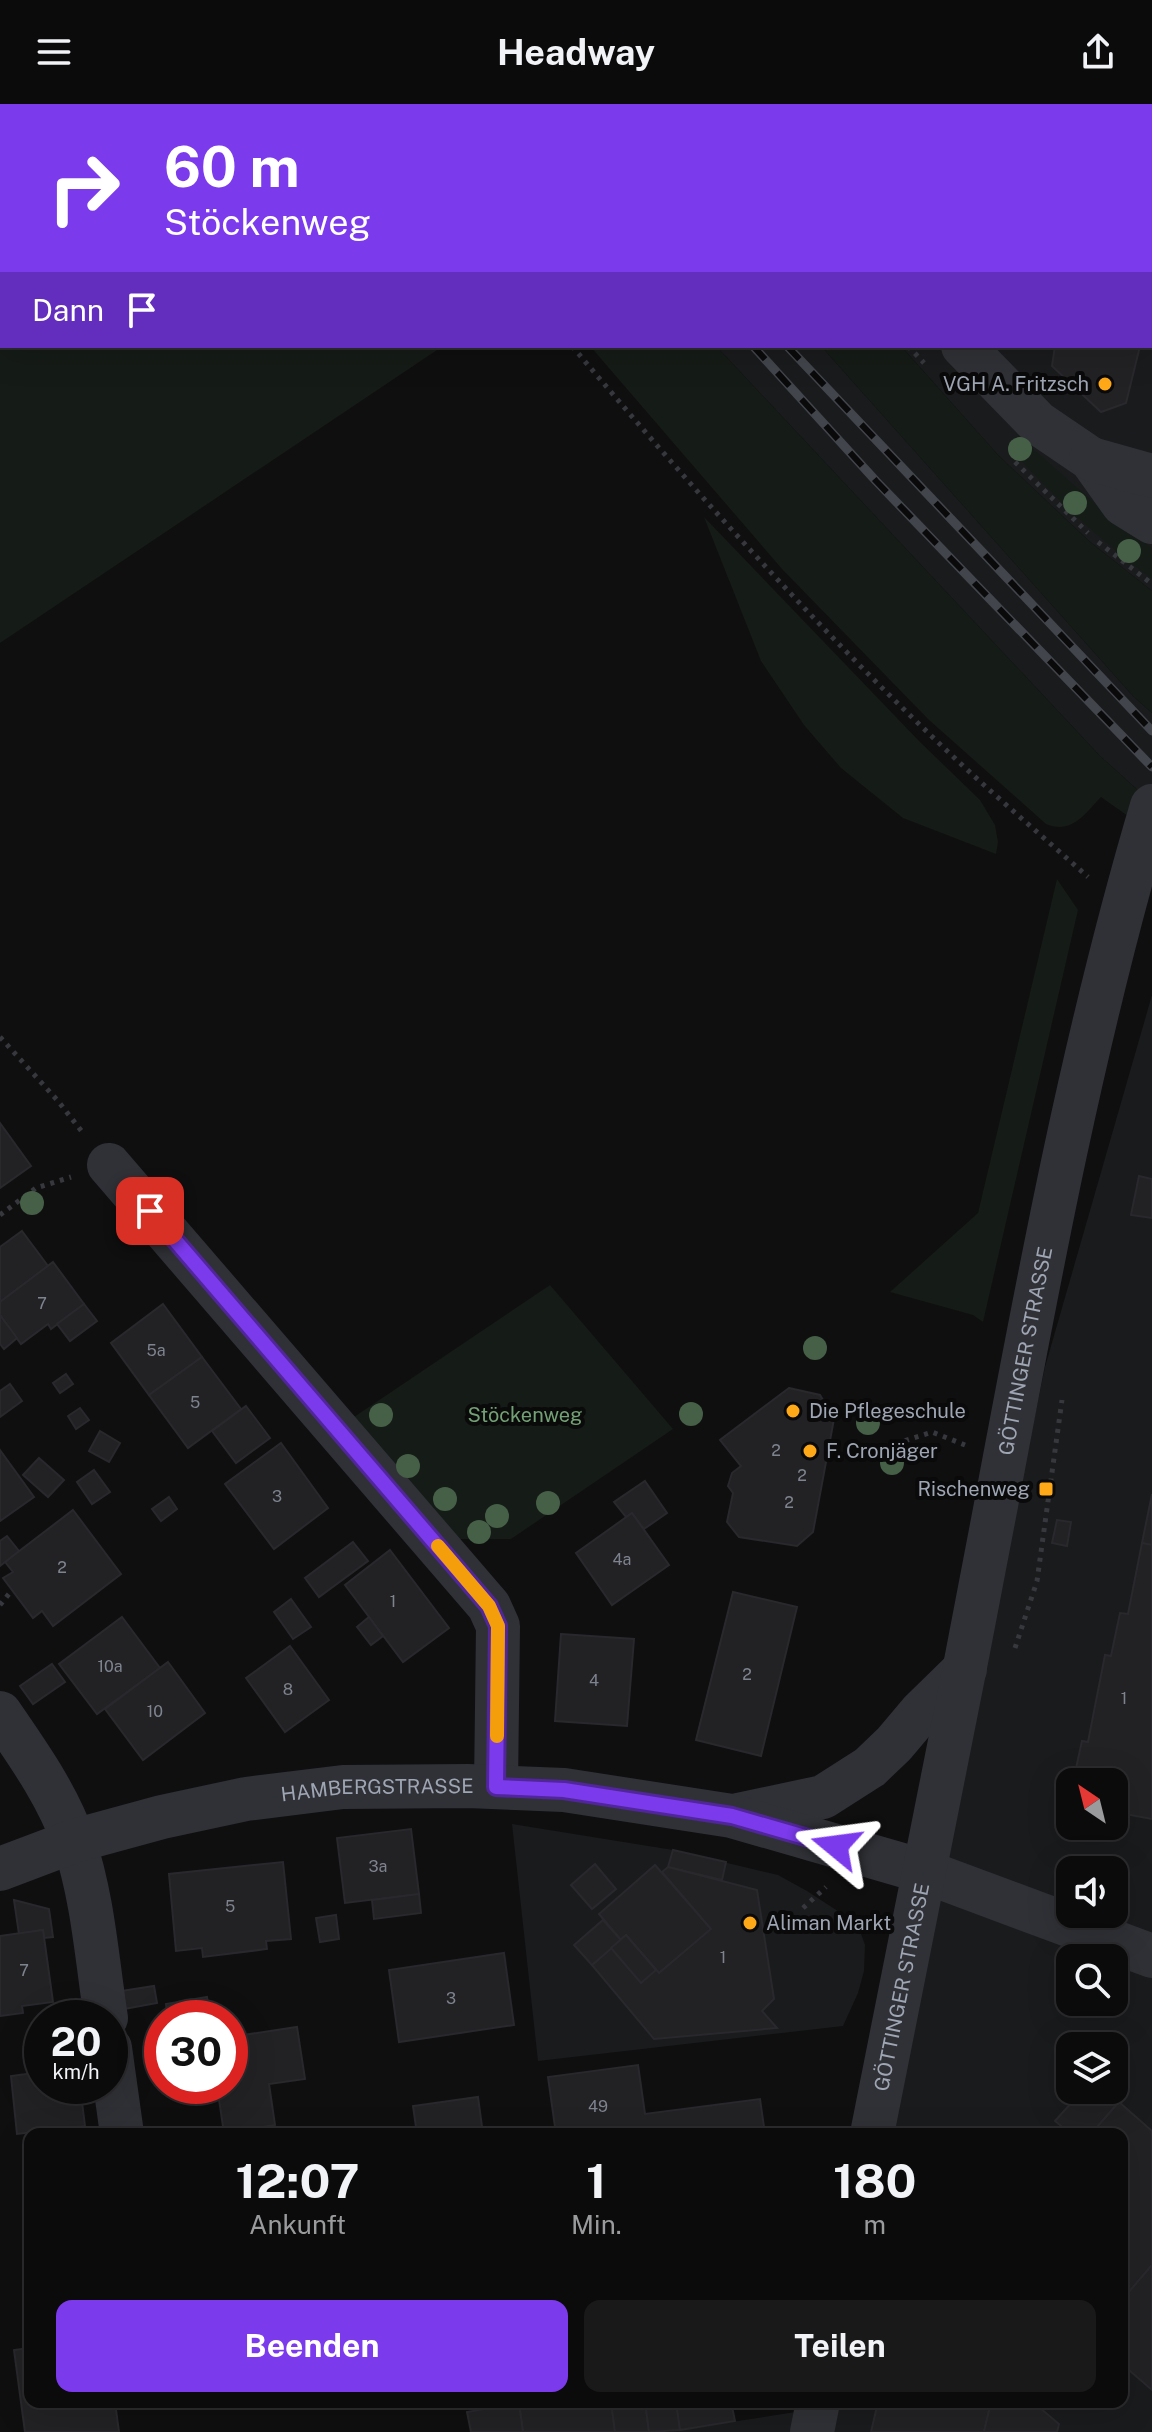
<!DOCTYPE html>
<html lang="de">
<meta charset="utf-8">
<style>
:root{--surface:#0b0b0c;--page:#19191a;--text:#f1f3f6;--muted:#9a9b9d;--line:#2b2b2d;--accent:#7c3aed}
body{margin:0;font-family:"Public Sans",sans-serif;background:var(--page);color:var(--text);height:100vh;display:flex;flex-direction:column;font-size:30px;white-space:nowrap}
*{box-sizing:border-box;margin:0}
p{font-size:26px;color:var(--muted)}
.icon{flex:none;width:44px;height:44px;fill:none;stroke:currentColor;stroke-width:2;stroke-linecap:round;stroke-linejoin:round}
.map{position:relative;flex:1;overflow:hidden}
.details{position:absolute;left:24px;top:2024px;width:1104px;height:280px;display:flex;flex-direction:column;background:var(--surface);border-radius:16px;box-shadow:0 8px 32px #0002,0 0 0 2px var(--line)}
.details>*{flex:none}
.top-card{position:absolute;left:0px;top:0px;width:1152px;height:244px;box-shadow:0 8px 32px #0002,0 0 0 2px var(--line);background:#7c3aed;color:#fff;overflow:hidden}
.needle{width:52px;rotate:325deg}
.fabs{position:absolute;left:1056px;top:1664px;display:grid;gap:16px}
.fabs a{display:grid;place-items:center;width:72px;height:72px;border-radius:16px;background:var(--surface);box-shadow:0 8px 32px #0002,0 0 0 2px var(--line);font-size:40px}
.speed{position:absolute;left:24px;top:1896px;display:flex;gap:16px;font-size:40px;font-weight:700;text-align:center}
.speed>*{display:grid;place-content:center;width:104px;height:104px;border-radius:50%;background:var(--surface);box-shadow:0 8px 32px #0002,0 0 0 2px var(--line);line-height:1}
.speed small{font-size:20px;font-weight:400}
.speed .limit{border:12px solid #d22;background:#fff;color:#111}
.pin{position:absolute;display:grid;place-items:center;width:68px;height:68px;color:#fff;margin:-34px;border-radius:16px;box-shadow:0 4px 12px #0006}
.me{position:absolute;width:88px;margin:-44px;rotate:286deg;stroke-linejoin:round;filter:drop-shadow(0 0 6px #0008)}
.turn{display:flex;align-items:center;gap:28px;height:168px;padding:0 32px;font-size:36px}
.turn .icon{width:104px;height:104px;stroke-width:2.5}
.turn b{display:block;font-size:56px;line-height:68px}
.then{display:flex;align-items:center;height:76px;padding:0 32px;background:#0003;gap:16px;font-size:30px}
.eta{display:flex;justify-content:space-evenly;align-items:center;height:136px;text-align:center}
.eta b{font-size:48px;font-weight:700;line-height:56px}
.button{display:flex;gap:16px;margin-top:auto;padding:16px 32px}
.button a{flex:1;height:92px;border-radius:16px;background:var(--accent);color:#fff;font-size:32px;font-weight:700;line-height:92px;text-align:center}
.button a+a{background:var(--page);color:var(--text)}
header{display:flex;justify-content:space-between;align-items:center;height:104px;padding:0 32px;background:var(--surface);font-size:36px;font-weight:700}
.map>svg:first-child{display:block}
.built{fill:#1a1b1d;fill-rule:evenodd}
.green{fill:#151b16}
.building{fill:#222225;stroke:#29292d;stroke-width:2}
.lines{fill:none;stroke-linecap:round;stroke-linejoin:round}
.path{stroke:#36383d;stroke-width:5;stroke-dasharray:4 6;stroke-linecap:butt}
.minor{stroke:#303136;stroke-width:44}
.rail-casing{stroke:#42454b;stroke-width:9}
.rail{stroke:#0a0a0b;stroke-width:6;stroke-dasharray:18;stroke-linecap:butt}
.tree{fill:#465f47}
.route-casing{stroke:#51269a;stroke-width:20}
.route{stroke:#7c3aed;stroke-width:14}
.slow{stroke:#f59e0b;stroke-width:14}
.poi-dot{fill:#ffa818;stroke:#0a0a0b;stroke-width:3}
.labels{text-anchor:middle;stroke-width:8;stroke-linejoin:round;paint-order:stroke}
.number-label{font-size:16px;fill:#7e848f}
.poi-label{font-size:20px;fill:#9ea5b3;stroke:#0a0a0b;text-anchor:start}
.street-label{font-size:20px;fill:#9ea5b3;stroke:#0a0a0b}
.park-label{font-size:20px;fill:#73a074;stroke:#0a0a0b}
</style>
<header><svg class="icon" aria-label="menu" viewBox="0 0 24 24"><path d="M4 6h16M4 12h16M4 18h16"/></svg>Headway<svg class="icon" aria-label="share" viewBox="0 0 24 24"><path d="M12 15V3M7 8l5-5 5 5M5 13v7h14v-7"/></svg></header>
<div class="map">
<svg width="1152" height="2328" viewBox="0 0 1152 2328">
<rect width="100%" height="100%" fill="#0f0f10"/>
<g class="built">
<polygon points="681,0 1152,0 1152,487 1089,437 998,351 901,242 1150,242 1150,2 683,2"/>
<polygon points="716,242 821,242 1133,592 1152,609 1152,699 1100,652"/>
<path d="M1152 891V2328H666L828 2303 829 2298H1122V2030H885L1045 1263ZM1070 1678H1114V1722H1070ZM1070 1766H1114V1810H1070ZM1070 1854H1114V1898H1070ZM1070 1942H1114V1986H1070Z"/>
<polygon points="512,1720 673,1746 778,1771 807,1787 853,1817 860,1827 865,1841 864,1867 858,1889 843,1922 538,1957"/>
</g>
<g class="green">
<polygon points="0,0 346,0 348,2 2,2 2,242 443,242 0,539"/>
<polygon points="771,0 1152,0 1152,26 1150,27 1150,2 772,2"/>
<path d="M590 242H716L1100 652 1152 699V729L1101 693C1085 710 1071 731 1046 720L928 615 782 465Z"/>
<polygon points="821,242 901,242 998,351 1089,437 1152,487 1152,609 1133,592"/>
<path d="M1031 343 1115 417 1152 444V475C1104 439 1059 399 1019 354Z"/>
<polygon points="704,413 919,637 980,696 995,721 998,738 996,750 903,714 841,664 804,621 761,557"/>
<polygon points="1057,775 1078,806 983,1218 973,1211 890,1188 978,1109"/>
<polygon points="550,1181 673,1325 511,1435 455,1435 354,1313"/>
</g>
<g class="building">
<polygon points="1152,26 1152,86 1150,87 1150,27"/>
<polygon points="1150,129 1152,135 1152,173 1150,173"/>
<polygon points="1055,242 1140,242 1126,299 1101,308 1052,262"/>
<polygon points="0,1019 31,1062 0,1084"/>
<polygon points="1139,1072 1152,1075 1152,1114 1131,1111"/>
<polygon points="22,1127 48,1162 0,1198 0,1143"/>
<polygon points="53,1158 84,1200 51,1225 48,1220 21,1240 0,1211 0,1198"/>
<polygon points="84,1200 97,1217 70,1237 57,1220"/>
<polygon points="163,1200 202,1253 149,1291 111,1239"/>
<polygon points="0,1211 17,1234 4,1245 0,1240"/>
<polygon points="202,1253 241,1305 188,1344 149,1291"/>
<polygon points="66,1270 73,1280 60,1289 53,1279"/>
<polygon points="10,1280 22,1297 0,1313 0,1287"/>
<polygon points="789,1284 820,1291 834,1315 813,1428 797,1442 739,1433 727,1418 733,1389 728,1382 732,1369 741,1362 720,1336"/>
<polygon points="246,1302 270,1334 236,1359 212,1327"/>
<polygon points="80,1304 89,1316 76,1325 68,1312"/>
<polygon points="100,1327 120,1339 109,1358 89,1347"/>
<polygon points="281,1339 328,1404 274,1445 225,1380"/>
<polygon points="0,1346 34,1393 0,1417"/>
<polygon points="39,1354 64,1376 48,1393 23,1371"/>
<polygon points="94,1366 110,1388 92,1400 77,1378"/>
<polygon points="645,1377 667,1409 644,1425 632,1409 626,1413 614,1398"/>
<polygon points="1152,1390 1152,1441 1142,1439"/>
<polygon points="169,1393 177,1405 161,1417 152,1405"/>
<polygon points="73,1406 121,1470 53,1522 42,1507 33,1514 3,1474 13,1468 5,1458"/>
<polygon points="632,1409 669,1461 612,1501 576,1449"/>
<polygon points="1057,1416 1071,1418 1067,1442 1052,1439"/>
<polygon points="7,1432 19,1447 0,1462 0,1437"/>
<polygon points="353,1438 368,1457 319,1493 305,1474"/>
<polygon points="1142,1439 1152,1441 1152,1715 1114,1708 1114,1678 1073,1678 1082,1637 1088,1638 1105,1551 1111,1552 1120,1509 1128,1510"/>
<polygon points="390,1446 449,1524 403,1558 345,1481"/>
<polygon points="733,1488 797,1503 761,1652 696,1636"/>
<polygon points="291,1495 311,1523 293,1535 274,1508"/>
<polygon points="122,1513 160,1564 97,1610 59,1560"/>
<polygon points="369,1513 383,1532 371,1541 357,1523"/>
<polygon points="561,1530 634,1535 627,1622 555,1617"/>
<polygon points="290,1542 329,1596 285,1628 246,1574"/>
<polygon points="168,1558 205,1609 143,1656 105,1605"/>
<polygon points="52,1560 65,1578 33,1600 20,1582"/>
<polygon points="411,1725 419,1790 345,1799 337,1734"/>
<polygon points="673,1746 726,1758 722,1776 668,1763"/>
<polygon points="283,1758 291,1835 266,1837 267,1845 203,1853 202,1844 176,1847 169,1770"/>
<polygon points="595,1760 616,1785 592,1805 571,1781"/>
<polygon points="655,1761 711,1825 659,1869 626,1831 621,1836 599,1810"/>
<polygon points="668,1763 757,1786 774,1895 762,1907 777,1924 654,1935 592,1861 626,1831 659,1869 711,1825 662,1768"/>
<polygon points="419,1790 421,1809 374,1815 372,1796"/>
<polygon points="14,1796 49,1805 53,1833 44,1834 43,1826 19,1830"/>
<polygon points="336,1811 339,1835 320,1838 316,1814"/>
<polygon points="603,1816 621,1836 592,1861 574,1841"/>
<polygon points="43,1826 53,1898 22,1902 23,1909 0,1912 0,1832"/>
<polygon points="626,1831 656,1866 641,1879 611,1844"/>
<polygon points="504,1849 514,1921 399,1938 389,1866"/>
<polygon points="154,1882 157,1899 124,1905 121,1887"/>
<polygon points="207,1893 210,1914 168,1914 166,1900"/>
<polygon points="297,1923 305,1975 269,1980 275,2021 224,2029 217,1982 230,1982 230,1933"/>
<polygon points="638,1961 645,2010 760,1995 765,2030 556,2030 548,1973"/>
<polygon points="42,1968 42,1982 80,1982 85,2022 17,2030 11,1972"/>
<polygon points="1083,1986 1105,1986 1119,1998 1091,2030 1071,2030 1055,2017"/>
<polygon points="478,1993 483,2030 417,2030 413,2002"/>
<polygon points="1119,1998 1152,2027 1152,2161 1122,2196 1122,2030 1091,2030"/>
<polygon points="1152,2161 1152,2286 1122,2260 1122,2196"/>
<polygon points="30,2244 30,2298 115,2298 119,2328 25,2328 14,2246"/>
<polygon points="528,2298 611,2298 615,2328 523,2328 519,2299"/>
<polygon points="611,2298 645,2298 649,2328 615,2328"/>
<polygon points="645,2298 676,2298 680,2326 649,2328"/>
<polygon points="676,2298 731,2298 735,2317 680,2326"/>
<polygon points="878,2298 991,2298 984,2328 871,2328"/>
<polygon points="991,2298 1033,2298 1059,2320 1057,2328 984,2328"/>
<polygon points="519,2299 523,2328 471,2328 467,2308"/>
</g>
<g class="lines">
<g class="path">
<polyline points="367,0 369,2"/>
<polyline points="689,0 691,2"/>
<path d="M572 242C689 381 811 518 943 643 990 688 1040 730 1088 773"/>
<polyline points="908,242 924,259"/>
<polyline points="1015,358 1088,429"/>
<polyline points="1098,438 1152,480"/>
<polyline points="0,933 58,997 83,1029"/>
<polyline points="0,1111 36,1084 71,1073"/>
<polyline points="867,1349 932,1328 965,1341"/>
<polyline points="0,1501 12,1486"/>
<polyline points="1015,1544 1037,1477 1062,1296"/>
<polyline points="803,1804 826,1783"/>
</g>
<g class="minor">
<polyline points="745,0 747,2"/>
<polyline points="963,242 1038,319 1091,355 1123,400 1152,418"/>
<polyline points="1091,355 1152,372"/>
<polyline points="109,1061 489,1502 498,1522 496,1683"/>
<path d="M0 1609C28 1650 57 1690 74 1738 93 1794 97 1856 106 1914"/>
<polyline points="738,1711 823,1693 870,1663 894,1640 921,1608 965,1565"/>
<path id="s1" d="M0 1765 74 1737 162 1713 246 1695 343 1683 468 1682 564 1686 732 1712 926 1768 1152 1852"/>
<polyline points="110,1944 122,2030"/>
<path id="s2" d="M872 2030C915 1821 956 1611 996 1401 1040 1166 1084 931 1152 702"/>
<polyline points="812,2328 818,2298"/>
</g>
<defs>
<g id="rail">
<polyline points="537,0 539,2"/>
<polyline points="567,0 568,2"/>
<polyline points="753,242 876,377 1152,663"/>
<polyline points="787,242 1152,627"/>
</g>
</defs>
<use href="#rail" class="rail-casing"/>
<use href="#rail" class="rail"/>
</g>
<g class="tree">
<circle cx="1020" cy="345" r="12"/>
<circle cx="1075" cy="399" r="12"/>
<circle cx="1129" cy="447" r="12"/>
<circle cx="32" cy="1099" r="12"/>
<circle cx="815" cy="1244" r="12"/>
<circle cx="691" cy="1310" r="12"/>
<circle cx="381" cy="1311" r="12"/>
<circle cx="868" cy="1319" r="12"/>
<circle cx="892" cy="1359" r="12"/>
<circle cx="408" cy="1362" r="12"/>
<circle cx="445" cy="1395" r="12"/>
<circle cx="548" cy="1399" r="12"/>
<circle cx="497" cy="1412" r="12"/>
<circle cx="479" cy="1428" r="12"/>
</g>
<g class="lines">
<defs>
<polyline id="route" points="150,1107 489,1502 498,1522 496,1683 564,1686 732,1712 836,1742"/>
</defs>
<use href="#route" class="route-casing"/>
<use href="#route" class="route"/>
<polyline class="slow" points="438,1442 489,1502 498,1522 497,1632"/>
</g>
<g class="poi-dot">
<circle cx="1105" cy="280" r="8"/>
<circle cx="793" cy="1307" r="8"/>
<circle cx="810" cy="1347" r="8"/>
<rect x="1038" y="1377" width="16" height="16" rx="4"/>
<circle cx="750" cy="1819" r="8"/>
</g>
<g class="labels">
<g class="number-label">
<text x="42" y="1205">7</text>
<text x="156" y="1252">5a</text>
<text x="195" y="1304">5</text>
<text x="776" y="1352">2</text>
<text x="802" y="1377">2</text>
<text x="277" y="1398">3</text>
<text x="789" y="1404">2</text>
<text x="622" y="1461">4a</text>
<text x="62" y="1469">2</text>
<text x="393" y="1503">1</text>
<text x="110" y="1568">10a</text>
<text x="747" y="1576">2</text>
<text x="594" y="1582">4</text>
<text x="288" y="1591">8</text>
<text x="1124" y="1600">1</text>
<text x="155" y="1613">10</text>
<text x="378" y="1768">3a</text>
<text x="230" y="1808">5</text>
<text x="723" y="1859">1</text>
<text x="24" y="1872">7</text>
<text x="451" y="1900">3</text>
<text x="598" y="2008">49</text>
</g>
<g class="poi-label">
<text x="1089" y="287" text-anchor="end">VGH A. Fritzsch</text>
<text x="809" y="1314">Die Pflegeschule</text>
<text x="826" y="1354">F. Cronjäger</text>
<text x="1030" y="1392" text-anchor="end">Rischenweg</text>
<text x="766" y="1826">Aliman Markt</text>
</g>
<g class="street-label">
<text dy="7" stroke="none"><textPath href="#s2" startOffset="798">GÖTTINGER STRASSE</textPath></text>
<text dy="7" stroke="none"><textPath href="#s1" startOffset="388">HAMBERGSTRASSE</textPath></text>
<text dy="7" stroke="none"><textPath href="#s2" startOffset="150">GÖTTINGER STRASSE</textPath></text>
</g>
<g class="park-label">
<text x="525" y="1318">Stöckenweg</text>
</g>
</g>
</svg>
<div class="fabs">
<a><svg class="needle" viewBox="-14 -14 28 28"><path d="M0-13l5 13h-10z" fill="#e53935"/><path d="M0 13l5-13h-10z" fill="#9a9b9d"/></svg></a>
<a><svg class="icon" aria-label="sound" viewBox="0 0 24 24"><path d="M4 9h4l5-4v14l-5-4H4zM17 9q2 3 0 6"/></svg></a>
<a><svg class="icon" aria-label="search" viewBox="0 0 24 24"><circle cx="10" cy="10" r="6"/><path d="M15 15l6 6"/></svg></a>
<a><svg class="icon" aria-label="layers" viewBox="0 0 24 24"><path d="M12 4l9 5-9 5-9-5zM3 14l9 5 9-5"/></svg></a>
</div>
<div class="speed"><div>20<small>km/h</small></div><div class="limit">30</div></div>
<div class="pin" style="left:150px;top:1107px;background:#d93025"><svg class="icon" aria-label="arrive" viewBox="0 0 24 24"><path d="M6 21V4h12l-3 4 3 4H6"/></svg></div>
<svg class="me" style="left:836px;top:1742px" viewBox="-20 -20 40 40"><path d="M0-17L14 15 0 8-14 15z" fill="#7c3aed" stroke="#fff" stroke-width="4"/></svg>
<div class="top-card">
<div class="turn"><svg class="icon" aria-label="right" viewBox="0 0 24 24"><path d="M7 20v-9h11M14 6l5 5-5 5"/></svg><div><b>60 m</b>Stöckenweg</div></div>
<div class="then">Dann<svg class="icon" aria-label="arrive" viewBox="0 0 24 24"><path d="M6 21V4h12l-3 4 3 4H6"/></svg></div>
</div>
<section class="details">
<div class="eta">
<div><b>12:07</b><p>Ankunft</p></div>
<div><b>1</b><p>Min.</p></div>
<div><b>180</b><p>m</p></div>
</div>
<div class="button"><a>Beenden</a><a>Teilen</a></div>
</section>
</div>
